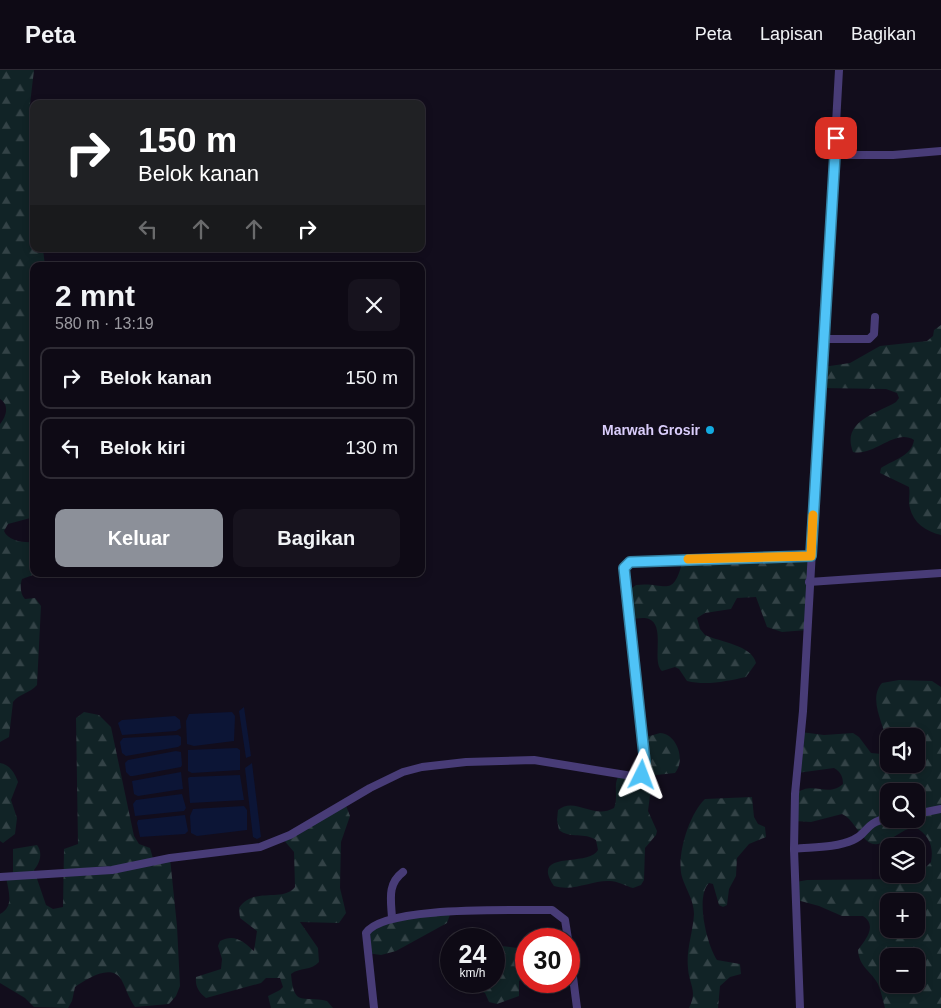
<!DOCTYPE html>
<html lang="id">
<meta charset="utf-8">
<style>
:root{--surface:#0e0a15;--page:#17131e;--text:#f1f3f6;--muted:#9b9aa0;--line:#2e2b34;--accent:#8c9099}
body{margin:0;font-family:Helvetica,sans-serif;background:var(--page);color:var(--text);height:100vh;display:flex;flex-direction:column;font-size:19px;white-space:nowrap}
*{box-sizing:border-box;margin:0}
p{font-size:16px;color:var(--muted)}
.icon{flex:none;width:28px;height:28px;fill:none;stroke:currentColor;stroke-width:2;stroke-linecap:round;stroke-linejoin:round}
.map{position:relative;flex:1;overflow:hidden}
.details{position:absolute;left:30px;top:192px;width:395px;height:315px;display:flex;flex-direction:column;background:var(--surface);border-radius:10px;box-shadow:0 2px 8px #0003,0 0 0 1px var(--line)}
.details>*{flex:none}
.banner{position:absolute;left:30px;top:30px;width:395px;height:152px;border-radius:10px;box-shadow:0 2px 8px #0003,0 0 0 1px var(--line);background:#202124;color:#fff;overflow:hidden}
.buttons{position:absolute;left:880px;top:658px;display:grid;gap:10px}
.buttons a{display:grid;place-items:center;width:45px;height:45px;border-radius:10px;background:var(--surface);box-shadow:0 2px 8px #0003,0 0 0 1px var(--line);font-size:25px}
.speed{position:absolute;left:440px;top:858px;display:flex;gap:10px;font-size:25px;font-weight:700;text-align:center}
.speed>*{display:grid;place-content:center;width:65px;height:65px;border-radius:50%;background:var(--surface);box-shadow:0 2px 8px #0003,0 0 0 1px var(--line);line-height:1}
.speed small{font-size:12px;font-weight:400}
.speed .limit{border:8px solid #d22;background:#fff;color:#111}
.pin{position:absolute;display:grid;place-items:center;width:42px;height:42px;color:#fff;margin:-21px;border-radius:10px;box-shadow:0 2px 8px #0006}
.me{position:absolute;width:55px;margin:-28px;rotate:3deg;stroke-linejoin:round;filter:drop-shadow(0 0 4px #0008)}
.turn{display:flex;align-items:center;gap:18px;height:105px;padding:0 25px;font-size:22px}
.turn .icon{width:65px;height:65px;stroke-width:2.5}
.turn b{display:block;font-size:35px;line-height:42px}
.lanes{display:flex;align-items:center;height:48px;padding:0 25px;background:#0003;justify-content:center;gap:25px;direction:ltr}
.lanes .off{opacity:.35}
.round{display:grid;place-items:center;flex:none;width:52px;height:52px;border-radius:10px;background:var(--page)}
.summary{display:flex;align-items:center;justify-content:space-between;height:85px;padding:0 25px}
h1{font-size:30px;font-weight:800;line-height:38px}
.primary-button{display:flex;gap:10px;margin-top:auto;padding:10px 25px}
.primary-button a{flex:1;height:58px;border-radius:10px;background:var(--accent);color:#fff;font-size:20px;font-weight:800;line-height:58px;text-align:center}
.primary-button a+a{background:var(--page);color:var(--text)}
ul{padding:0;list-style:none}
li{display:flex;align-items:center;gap:15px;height:62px;margin:0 10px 8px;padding:0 15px;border:2px solid var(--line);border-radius:10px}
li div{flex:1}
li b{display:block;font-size:19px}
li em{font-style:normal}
header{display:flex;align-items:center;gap:30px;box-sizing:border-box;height:70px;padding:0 25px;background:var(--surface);border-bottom:1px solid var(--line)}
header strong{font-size:24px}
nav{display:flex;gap:28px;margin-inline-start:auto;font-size:18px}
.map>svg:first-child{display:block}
.forest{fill:url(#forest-firs);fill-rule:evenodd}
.water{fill:#0c1536}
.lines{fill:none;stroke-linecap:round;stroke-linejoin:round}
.minor{stroke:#483c77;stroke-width:8}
.route-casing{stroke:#337fa1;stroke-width:12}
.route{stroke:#4fc3f7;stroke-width:9}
.slow{stroke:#f59e0b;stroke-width:9}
.poi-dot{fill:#13aae0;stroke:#120d1c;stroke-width:2}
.labels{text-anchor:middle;stroke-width:5;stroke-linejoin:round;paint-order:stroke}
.poi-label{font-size:14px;font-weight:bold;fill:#dacdfb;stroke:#120d1c;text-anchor:end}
</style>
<header>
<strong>Peta</strong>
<nav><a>Peta</a><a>Lapisan</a><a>Bagikan</a></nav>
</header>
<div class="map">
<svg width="941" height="938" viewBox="0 0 941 938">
<defs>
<pattern id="forest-firs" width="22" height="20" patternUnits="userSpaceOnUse" patternTransform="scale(1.25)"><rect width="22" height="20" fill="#112326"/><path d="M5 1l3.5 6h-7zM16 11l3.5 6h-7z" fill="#334246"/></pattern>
</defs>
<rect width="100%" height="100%" fill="#120d1c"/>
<g class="forest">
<path d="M0 0H34L30 34 34 49V179H43L45 196H34V447L8 454 4 461C8 471 24 473 34 472V488L31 493 34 499 33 505 22 509C20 515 20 524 25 529L35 528 41 536 37 615C30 623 19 624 13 632L9 667 0 672V354C6 347 10 335 0 329Z"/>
<path d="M941 255V465C924 461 911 451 909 433 909 427 910 423 909 417L880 403 881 398C893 390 912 386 914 370 895 358 874 387 853 382 841 351 876 344 896 332L899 328 897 323 886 319 821 318 823 297 850 293 880 276 927 271 933 266 934 260Z"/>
<path d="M811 486 807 560 782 562 767 557 756 527 737 528 731 539 705 543 697 548 700 559 705 565C720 572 752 575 756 593L746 607C727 611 707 616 687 611L679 599 675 597 662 601C651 592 666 556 649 549 644 547 635 549 630 549L627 522 636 515C666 511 673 531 683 489Z"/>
<path d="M899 610 932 611 941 617V938H885C883 931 881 921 878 914 871 901 859 897 858 880 865 870 878 856 863 846H842L819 836 797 830 796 812 807 810 907 809 919 804 931 792C934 776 929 765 915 757 898 759 880 784 866 770 858 763 852 748 842 744L811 752 794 751 795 724C813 710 828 728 843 714 843 707 841 702 834 698L797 703 801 662 824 665 853 663 859 667 871 683 882 684C898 671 863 634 882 613ZM889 666H916V694H889ZM889 721H916V749H889ZM889 831H916V859H889ZM889 886H916V914H889Z"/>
<path d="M84 642 99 645 111 657 134 766 139 774 150 778 154 792 170 788 177 856 180 916 176 926 169 934 135 937C129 929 126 918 121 909 110 893 86 910 75 917L72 931 68 938 34 937 25 928 0 913V844C15 836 8 821 6 806H13V779L37 775C43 783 40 793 34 800L46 835 53 839 63 837 64 779 78 774 76 648Z"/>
<path d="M660 663C677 664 686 690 675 703L656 705 652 710 648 741 657 761 656 765 645 778 644 810 641 815 633 818C626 816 617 811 610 811 591 810 574 822 554 816 529 779 588 798 598 780L596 770C585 762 570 769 559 760L557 750 558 740C575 726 593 750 614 738 619 727 612 713 620 704L643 705V668Z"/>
<path d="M0 693C9 694 15 703 18 712L11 730 17 748 15 764 3 773 0 771Z"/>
<path d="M752 727 754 747 758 754 765 757 766 767 749 774 737 788 736 806 729 819 727 835 723 837 719 835 713 814 709 813C695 827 707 875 717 890L740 894 741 904 730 907 720 916 718 938H689C698 920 689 915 688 898 686 880 693 862 694 844 694 830 686 820 682 807 676 786 689 744 705 729Z"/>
<path d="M345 733 350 746 341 772 340 818 346 843 339 853 300 852 318 878 319 892C311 901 300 897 291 904 294 938 302 925 327 931L333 938H271L268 926 280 920 283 917 280 908H266L261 913 206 928C199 922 195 917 196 907L221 899 222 889 218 876 220 871C235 863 244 872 254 881L257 861 240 848 239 838C253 816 283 833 295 817L294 782 282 768Z"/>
<polygon points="451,842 447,853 396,881 381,885 367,883 370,858 392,848"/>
<polygon points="494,875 517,878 526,883 526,907 519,911 519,926 497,934 489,932 485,923 474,919 469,911 494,911"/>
</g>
<g class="water">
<polygon points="244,637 251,686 246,688 239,641"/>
<polygon points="232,642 235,646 234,671 194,676 187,674 186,651 189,644"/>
<polygon points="175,646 180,650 181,658 176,661 122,665 118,653 122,650"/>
<polygon points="178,665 181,667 181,675 178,677 126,686 122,683 120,672 123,668"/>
<polygon points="237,678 240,680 240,700 192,703 188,701 188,680"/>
<polygon points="176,681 181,682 182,695 181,697 133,706 130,706 126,702 125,693 128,690"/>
<polygon points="252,693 261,767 257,769 253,767 245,698"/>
<polygon points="181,702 183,719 138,726 134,724 132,711"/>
<polygon points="240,705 244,730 190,733 188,708 190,707"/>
<polygon points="182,724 186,738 184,741 135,746 133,734 136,730"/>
<polygon points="244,736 247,740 247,760 197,766 191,763 190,746 193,739"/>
<polygon points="185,745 188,761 185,764 140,767 137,753 138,750"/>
</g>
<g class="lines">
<g class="minor">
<polyline points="835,85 893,85 941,81"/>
<polyline points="824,269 869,269 874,264 875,247"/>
<polyline points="809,512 941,503"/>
<polyline points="916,744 941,739"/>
<path d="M794 779C813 777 835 778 853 770 869 763 863 753 889 748"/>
<polyline points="0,807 112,800 170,788 260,777 290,765 370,718 403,702 422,697 466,692 534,690 632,706 643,705 645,693 624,498 630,492 811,486"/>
<path d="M392 848C391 830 387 814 403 802"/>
<polyline points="569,876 577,938"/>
<path d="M374 938 366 863C384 835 517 841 552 840L565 850 568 869"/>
<polyline points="800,938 794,779 795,724 803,641 839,0"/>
</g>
</g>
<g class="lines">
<defs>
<polyline id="route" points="642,705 645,693 624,498 630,492 811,486 836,68"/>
</defs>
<use href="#route" class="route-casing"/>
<use href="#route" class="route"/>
<polyline class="slow" points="688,489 811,486 813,445"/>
</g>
<circle class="poi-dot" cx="710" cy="360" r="5"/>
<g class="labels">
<g class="poi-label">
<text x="700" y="365">Marwah Grosir</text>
</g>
</g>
</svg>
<div class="buttons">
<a><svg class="icon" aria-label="sound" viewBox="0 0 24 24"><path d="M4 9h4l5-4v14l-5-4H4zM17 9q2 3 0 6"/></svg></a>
<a><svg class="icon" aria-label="search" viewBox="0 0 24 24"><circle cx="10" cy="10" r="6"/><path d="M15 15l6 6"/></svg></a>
<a><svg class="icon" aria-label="layers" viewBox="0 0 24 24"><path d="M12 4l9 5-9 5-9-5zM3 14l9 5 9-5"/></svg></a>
<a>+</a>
<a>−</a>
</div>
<div class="speed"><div>24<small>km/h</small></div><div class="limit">30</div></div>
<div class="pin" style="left:836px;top:68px;background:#d93025"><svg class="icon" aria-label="arrive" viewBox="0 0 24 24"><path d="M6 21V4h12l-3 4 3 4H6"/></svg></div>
<svg class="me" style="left:642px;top:705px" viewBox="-20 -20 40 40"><path d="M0-17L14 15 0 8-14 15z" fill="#4fc3f7" stroke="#fff" stroke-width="4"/></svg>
<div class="banner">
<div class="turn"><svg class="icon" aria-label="right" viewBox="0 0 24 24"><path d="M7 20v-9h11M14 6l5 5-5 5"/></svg><div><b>150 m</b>Belok kanan</div></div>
<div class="lanes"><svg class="icon off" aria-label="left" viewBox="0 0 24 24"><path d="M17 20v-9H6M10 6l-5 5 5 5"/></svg><svg class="icon off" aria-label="ahead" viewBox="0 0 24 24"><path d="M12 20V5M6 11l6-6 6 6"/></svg><svg class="icon off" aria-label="ahead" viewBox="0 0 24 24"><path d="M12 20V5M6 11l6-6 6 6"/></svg><svg class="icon" aria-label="right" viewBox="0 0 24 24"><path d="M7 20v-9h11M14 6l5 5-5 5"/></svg></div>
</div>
<section class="details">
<div class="summary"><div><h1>2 mnt</h1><p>580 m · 13:19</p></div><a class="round"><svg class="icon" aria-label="close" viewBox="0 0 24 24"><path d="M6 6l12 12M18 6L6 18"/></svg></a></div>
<ul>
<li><svg class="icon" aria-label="right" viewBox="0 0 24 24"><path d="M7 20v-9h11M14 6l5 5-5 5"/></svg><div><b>Belok kanan</b></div><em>150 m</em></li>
<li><svg class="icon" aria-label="left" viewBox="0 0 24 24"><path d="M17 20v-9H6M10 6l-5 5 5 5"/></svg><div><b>Belok kiri</b></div><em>130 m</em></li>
</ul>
<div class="primary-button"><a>Keluar</a><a>Bagikan</a></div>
</section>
</div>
